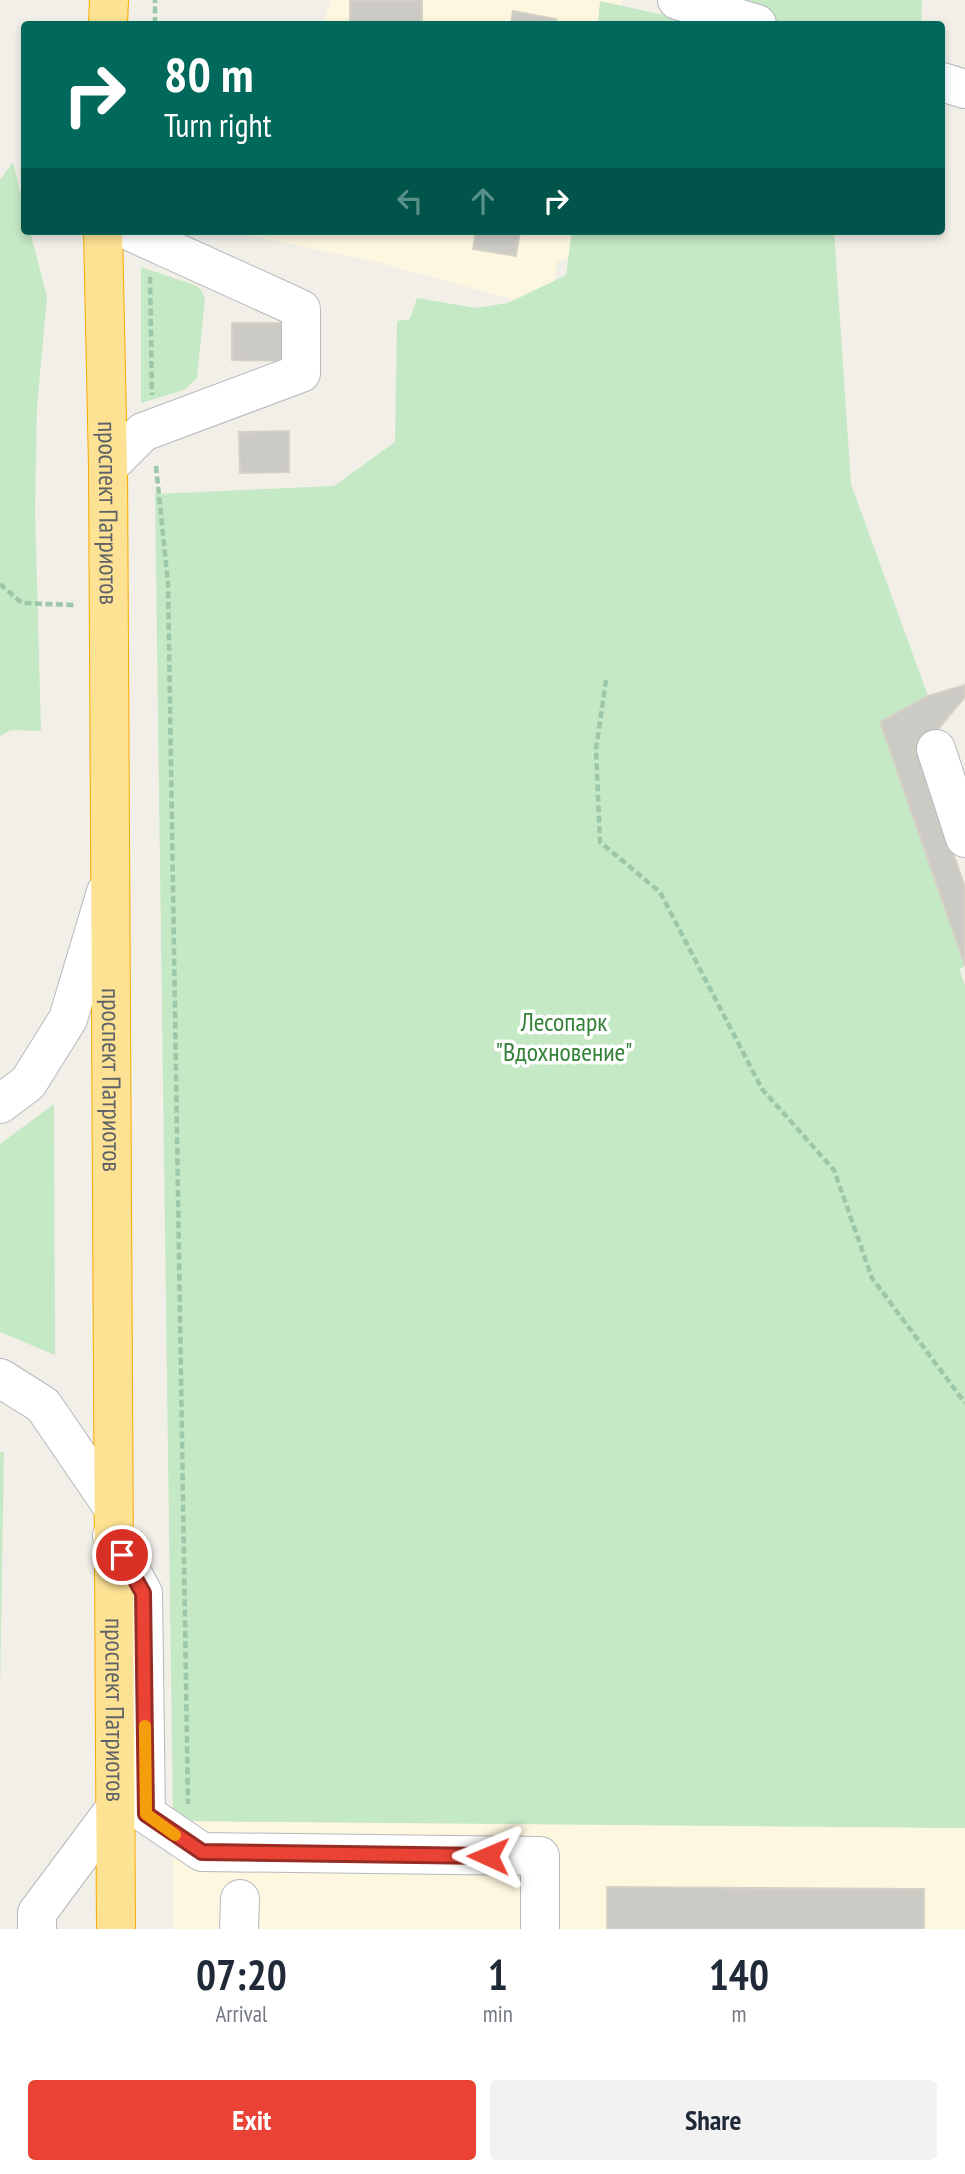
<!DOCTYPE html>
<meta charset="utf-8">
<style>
:root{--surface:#fff;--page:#f2f2f3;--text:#1f2937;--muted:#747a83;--accent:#ea4335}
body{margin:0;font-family:"PT Sans Narrow",sans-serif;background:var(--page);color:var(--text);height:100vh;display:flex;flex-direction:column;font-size:26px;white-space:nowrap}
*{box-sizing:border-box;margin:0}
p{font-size:23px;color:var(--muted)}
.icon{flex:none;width:38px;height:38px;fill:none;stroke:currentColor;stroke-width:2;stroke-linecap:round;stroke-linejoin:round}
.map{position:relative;height:1929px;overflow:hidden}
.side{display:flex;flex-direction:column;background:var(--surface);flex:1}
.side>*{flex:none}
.top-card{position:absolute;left:21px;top:21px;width:924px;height:214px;border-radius:7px;box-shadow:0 4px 10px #0003;background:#00695c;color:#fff;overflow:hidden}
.pin{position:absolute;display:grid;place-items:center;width:60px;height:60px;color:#fff;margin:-30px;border:4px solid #fff;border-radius:50%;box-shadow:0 2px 7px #0007}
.me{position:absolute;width:77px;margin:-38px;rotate:271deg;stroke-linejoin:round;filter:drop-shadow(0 0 5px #0008)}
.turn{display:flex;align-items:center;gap:24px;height:147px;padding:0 28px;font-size:32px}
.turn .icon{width:91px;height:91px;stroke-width:2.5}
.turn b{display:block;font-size:49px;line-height:60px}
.lanes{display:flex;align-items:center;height:66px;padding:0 28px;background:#0003;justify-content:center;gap:35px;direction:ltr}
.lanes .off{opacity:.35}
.eta{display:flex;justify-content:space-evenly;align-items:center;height:119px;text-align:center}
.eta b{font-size:42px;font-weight:700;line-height:49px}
.primary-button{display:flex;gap:14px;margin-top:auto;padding:14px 28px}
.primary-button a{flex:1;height:80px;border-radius:7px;background:var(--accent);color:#fff;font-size:28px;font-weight:700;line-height:80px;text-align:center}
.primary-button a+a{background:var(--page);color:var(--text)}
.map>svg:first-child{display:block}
.commercial{fill:#fef7e0}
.green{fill:#c5e8c5}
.building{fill:#cccac5;stroke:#d6d1c6;stroke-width:2}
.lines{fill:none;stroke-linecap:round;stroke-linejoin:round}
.minor-casing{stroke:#b5b8bc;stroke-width:40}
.highway-casing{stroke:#f9ab00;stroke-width:40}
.path{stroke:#9cc7a9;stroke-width:4.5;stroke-dasharray:7 3.5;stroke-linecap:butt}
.minor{stroke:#fff;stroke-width:38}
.highway{stroke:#fde293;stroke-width:38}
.route-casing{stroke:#982c22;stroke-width:18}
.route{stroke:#ea4335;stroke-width:12}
.slow{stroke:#f59e0b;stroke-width:12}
.labels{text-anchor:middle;stroke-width:7;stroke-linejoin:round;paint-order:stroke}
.street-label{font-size:26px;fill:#5f6368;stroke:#fff}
.park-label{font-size:26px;fill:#348238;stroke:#fff}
</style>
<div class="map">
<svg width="965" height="1929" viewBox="0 0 965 1929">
<rect width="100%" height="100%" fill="#f1efe8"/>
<g class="commercial">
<polygon points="331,0 622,0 618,24 323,24"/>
<polygon points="227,231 585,231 581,253 557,262 552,310 377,262"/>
<polygon points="173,1821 965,1828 965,1929 173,1929"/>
</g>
<g class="green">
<polygon points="733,0 922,0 921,24 705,24"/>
<polygon points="600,1 704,24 598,24"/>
<polygon points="13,162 24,208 24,231 30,231 47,297 37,407 35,510 41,731 11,730 0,736 0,180"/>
<polygon points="572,231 834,231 851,484 928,696 880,722 965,966 959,969 965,985 965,1828 173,1821 155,494 334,486 395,442 397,321 410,319 417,298 476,308 508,303 566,275"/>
<polygon points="141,267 197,286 201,290 205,298 197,378 184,390 141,403"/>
<polygon points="54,1104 55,1355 0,1332 0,1144"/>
<polygon points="0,1452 4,1452 0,1689"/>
</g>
<g class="building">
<rect x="350" y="0" width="72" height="24"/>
<polygon points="513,11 556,19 555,24 511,24"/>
<polygon points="476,231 520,231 516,256 473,249"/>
<polygon points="232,323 296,323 295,361 232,360"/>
<polygon points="289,431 289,472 240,473 239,432"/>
<polygon points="965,685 965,697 918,753 965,887 965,966 880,722 928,696"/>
<polygon points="607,1887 924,1889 924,1929 607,1929"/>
</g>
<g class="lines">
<defs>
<g id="minor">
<polyline points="677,0 757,24"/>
<polyline points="942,82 965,89"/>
<polyline points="108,467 143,432 301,373 301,309 129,231"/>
<polyline points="936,749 965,838"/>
<polyline points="0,1104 28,1083 68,1019 106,892"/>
<polyline points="0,1378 43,1405 112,1506"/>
<polyline points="112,1536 143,1593 146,1814 202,1852 540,1856 540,1929"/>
<polyline points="37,1929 37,1913 116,1807"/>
<polyline points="239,1929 240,1899"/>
</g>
<g id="highway">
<polyline points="108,24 109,0"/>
<path id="s1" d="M103 231 108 467 116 1929"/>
</g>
</defs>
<use href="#minor" class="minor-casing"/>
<use href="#highway" class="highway-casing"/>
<g class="path">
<polyline points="155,24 155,0"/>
<polyline points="150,277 152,395"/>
<polyline points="156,466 168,583 188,1804"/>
<polyline points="0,584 22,603 75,605"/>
<polyline points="606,680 596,749 600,842 660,892 762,1089 834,1170 872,1278 965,1403"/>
</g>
<use href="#minor" class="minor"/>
<use href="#highway" class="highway"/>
</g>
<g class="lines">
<defs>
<polyline id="route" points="122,1555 143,1593 146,1814 202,1852 488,1856"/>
</defs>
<use href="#route" class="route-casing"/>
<use href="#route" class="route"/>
<polyline class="slow" points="145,1726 146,1814 175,1835"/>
</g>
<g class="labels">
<g class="street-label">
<text dy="9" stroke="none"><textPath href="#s1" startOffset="282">проспект Патриотов</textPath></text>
<text dy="9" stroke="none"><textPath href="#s1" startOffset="849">проспект Патриотов</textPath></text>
<text dy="9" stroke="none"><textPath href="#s1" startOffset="1479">проспект Патриотов</textPath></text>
</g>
<g class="park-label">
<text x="564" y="1031">Лесопарк<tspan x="564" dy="30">"Вдохновение"</tspan></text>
</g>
</g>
</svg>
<div class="pin" style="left:122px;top:1555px;background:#d93025"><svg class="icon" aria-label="arrive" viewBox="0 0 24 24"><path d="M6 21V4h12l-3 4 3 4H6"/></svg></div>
<svg class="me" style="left:488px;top:1856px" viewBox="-20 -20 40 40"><path d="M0-17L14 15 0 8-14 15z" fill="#ea4335" stroke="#fff" stroke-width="4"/></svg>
<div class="top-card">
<div class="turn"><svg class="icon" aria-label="right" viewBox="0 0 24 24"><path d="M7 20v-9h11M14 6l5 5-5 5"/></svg><div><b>80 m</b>Turn right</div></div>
<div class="lanes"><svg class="icon off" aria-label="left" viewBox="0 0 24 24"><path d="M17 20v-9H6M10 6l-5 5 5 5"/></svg><svg class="icon off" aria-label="ahead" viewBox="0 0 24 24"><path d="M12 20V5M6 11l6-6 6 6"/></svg><svg class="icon" aria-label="right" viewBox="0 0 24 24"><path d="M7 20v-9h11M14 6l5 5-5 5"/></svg></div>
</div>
</div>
<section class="side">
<div class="eta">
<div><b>07:20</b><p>Arrival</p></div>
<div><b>1</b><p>min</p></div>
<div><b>140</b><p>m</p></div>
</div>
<div class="primary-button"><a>Exit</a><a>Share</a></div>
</section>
